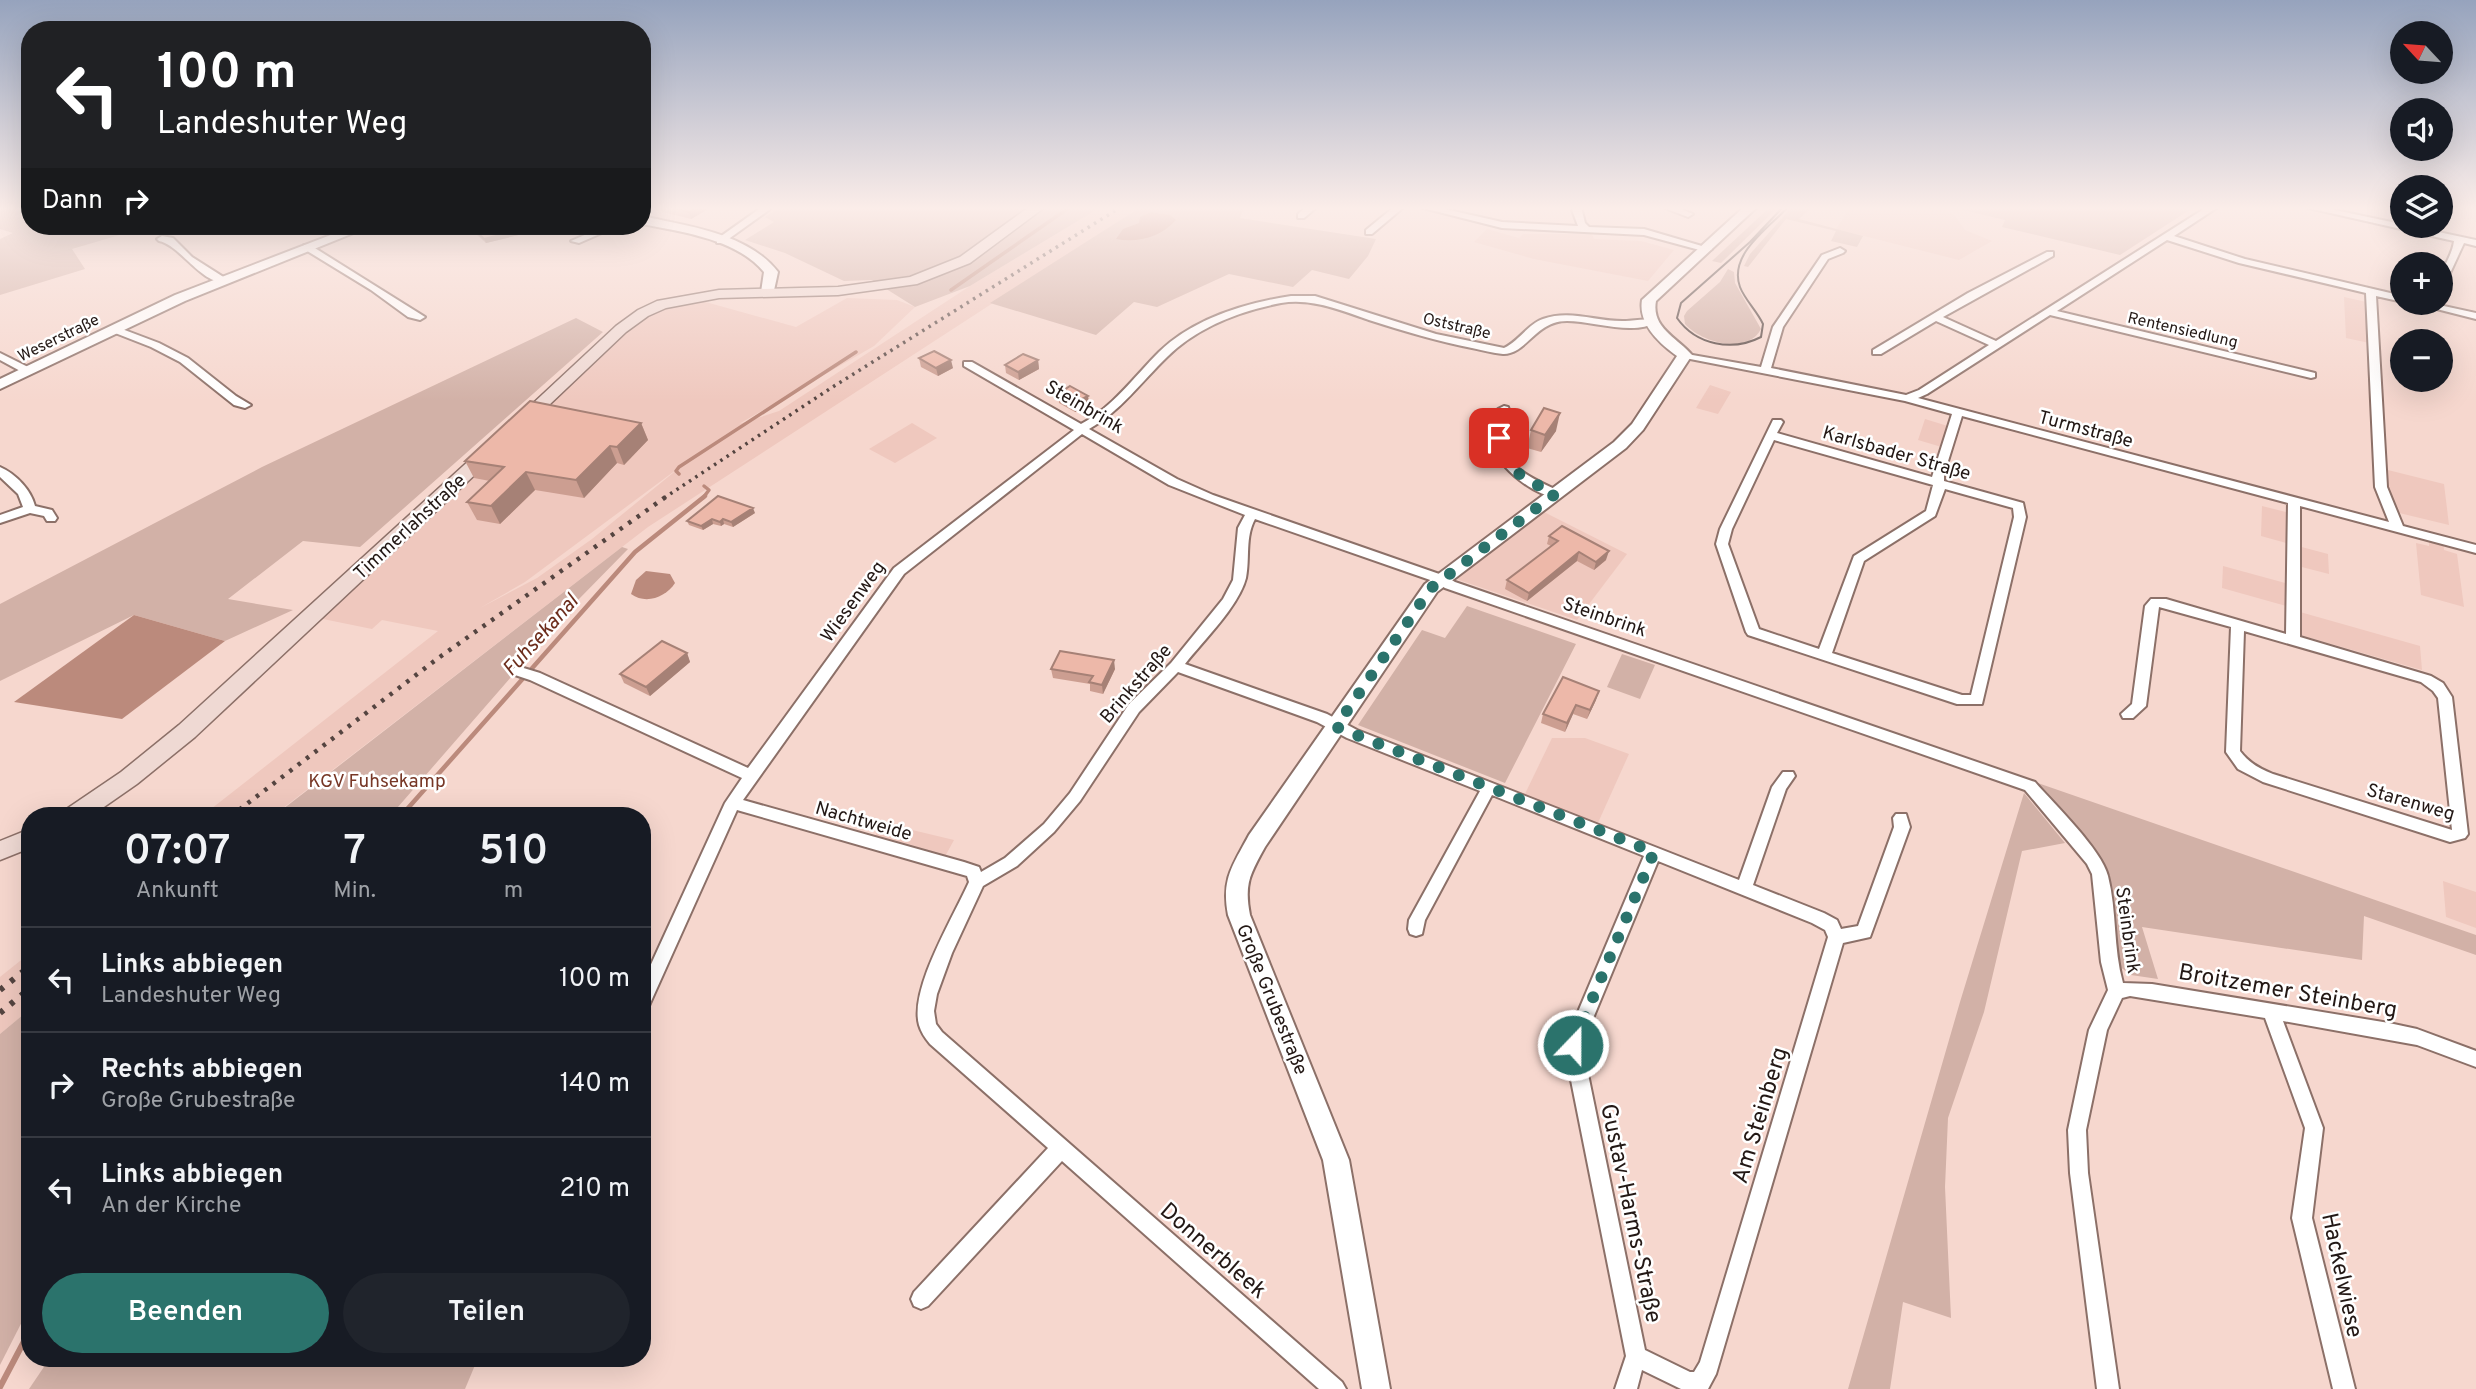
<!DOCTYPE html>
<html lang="de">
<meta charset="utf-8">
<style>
:root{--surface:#171b24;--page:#20242c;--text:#f1f3f6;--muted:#9ea1a6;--line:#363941;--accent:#2b736c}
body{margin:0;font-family:Overpass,sans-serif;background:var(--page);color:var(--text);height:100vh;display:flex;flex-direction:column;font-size:26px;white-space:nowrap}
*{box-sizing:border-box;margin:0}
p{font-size:23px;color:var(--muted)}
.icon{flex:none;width:38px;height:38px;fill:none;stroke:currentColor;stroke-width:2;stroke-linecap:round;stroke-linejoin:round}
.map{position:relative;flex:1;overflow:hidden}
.panel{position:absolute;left:21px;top:807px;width:630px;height:560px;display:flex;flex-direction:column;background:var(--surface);border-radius:28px;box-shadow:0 7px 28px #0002}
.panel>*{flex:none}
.hud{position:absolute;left:21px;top:21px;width:630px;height:214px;border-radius:28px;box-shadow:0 7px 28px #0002;background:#202124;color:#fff;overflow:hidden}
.needle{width:46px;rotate:296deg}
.tools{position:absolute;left:2390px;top:21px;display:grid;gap:14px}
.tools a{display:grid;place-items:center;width:63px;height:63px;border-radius:50%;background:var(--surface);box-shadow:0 7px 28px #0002;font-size:35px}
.pin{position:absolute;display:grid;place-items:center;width:60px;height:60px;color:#fff;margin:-30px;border-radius:14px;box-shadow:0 4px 10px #0006}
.me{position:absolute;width:77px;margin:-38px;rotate:22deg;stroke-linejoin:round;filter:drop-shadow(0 0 5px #0008)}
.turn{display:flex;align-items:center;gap:24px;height:147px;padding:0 21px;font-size:32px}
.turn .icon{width:91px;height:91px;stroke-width:2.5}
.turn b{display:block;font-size:49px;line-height:60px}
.then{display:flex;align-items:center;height:66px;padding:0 21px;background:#0003;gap:14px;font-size:26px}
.eta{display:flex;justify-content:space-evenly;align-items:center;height:119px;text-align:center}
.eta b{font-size:42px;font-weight:600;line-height:49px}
.action{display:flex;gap:14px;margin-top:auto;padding:14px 21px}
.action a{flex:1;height:80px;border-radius:42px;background:var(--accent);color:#fff;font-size:28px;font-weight:600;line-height:80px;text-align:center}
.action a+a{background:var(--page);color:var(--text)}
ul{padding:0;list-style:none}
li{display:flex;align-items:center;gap:21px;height:105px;padding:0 21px;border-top:2px solid var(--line)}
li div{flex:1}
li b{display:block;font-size:26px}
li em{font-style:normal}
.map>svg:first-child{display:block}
.built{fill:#efc8be;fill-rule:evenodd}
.green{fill:#d2b1a7}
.water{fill:#bb8a7c}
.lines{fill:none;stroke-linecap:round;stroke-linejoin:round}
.stream-far2{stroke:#bb8a7c;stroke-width:3.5}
.stream-far1{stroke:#bb8a7c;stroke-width:4.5}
.stream{stroke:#bb8a7c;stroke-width:6}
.minor-casing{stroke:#8c7068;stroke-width:4}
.tertiary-casing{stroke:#8c7068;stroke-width:4}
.secondary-casing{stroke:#8c7068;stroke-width:3}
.minor{fill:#fff;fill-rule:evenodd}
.tertiary{fill:#fff;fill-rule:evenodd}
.secondary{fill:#efd9d3;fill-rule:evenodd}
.tram{stroke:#544440;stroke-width:2}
.rail-far2{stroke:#544440;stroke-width:3.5;stroke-dasharray:2.5 5;stroke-linecap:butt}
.rail-far1{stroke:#544440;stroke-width:4.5;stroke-dasharray:3.5 7;stroke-linecap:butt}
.rail{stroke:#544440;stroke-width:6;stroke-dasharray:4.5 9;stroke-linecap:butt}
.wall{fill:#cc9e91}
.shaded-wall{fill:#a68176}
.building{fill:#edb8a9;stroke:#a68176;stroke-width:2}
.route{stroke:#2b736c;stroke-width:12;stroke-dasharray:0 21.6}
.labels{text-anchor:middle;stroke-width:5;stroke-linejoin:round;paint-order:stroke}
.far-street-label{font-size:16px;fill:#231815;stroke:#fff}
.street-label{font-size:19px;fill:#231815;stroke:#fff}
.park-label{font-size:19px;fill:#773726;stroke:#fff}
.water-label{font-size:21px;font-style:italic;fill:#6d2e1d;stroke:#fff}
.near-street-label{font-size:23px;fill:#231815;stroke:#fff}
</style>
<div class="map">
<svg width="2476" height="1389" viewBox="0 0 2476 1389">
<rect width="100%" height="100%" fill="#f6d7ce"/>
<g class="built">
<path d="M1101 207H1141L648 527 274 815 202 816 438 631 382 620 372 629 323 619 306 622 441 495 432 494 460 468 470 469 643 313 702 301 796 327 847 298 897 300 915 307 874 346 739 424 779 411 970 286ZM684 464 592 539 537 578 480 608 525 582Z"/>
<polygon points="1851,207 1940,207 1955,216 1965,230 1992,241 1959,260 1836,229"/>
<polygon points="1487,229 1519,238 1523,234 1592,234 1594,239 1641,241 1674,250 1648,281 1534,259 1474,242"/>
<polygon points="2344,297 2371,303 2374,344 2346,338"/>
<polygon points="1710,385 1731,392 1718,414 1696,408"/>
<polygon points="1925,419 1951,427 1945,448 1918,440"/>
<polygon points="912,423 937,438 895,463 869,449"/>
<polygon points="2380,468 2444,484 2449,525 2391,511"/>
<polygon points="2262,506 2294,514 2294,545 2328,554 2329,574 2294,565 2293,545 2261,536"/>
<polygon points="1540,510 1627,554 1577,620 1453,578"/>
<polygon points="2429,536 2443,540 2444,550 2457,554 2464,607 2421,595 2416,543 2429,546"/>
<polygon points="2223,566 2293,585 2293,608 2222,588"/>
<polygon points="2293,610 2420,646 2422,670 2293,633"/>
<polygon points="1552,738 1585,738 1629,754 1597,825 1524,796"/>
<polygon points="883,823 954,840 942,862 871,842"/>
<polygon points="2443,881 2476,892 2476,928 2446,917"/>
<polygon points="30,953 30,1009 0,1034 0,977"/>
</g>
<g class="green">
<polygon points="0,207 30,207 30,226 150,226 72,249 85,269 0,295 0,239 13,233 0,229"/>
<polygon points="780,207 1101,207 970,286 915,307 872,280 844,281 785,253 745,240 774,222 765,217"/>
<polygon points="1141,207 1249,207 1243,210 1240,218 1376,239 1368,256 1349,279 1312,270 1293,287 1229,274 1157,307 1134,302 1096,335 990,303"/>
<polygon points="1770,207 1778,207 1721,263 1712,261"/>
<polygon points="1792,207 1812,207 1799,219 1863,236 1857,247 1831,241 1836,231 1786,219 1748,267 1744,266 1750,254"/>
<polygon points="1951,207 2194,207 2120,255 2002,227 2005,220"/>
<path d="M1728 269 1734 272 1735 283 1761 329C1747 356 1701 342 1685 324L1684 316 1687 311 1720 282Z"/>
<polygon points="576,318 603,332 360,547 303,541 228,599 293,610 225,641 134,615 0,681 0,604 262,467"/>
<polygon points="622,547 628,549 578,600 391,815 274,816"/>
<polygon points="1467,606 1576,644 1505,783 1358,725 1422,630 1445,638"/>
<polygon points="1622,654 1655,665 1640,699 1607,687"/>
<polygon points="2032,781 2476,935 2476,955 2364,916 2362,960 2142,927 2158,979 2131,975 2119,966 2107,874"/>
<polygon points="2024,793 2065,843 2022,851 1984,1012 1948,1118 1945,1187 1951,1318 1903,1302 1890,1389 1848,1389 1960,1002"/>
<polygon points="30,1009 30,1306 0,1365 0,1034"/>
<polygon points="50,1358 478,1358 465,1389 29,1389"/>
</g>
<g class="water">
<path d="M1151 212 1170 215 1176 220C1161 237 1138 243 1116 239L1123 229 1139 223 1140 217Z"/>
<path d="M646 571 670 574 675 583C666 597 646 605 631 594L636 580Z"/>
<polygon points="134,615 225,641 122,719 14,702"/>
</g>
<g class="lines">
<g class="stream-far2">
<polyline points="951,290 1070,207"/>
<polyline points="679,474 676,471 679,467 856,352"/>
<polyline points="703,498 709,490 704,486"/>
</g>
<polyline class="stream-far1" points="401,816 635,552 705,496"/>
<polyline class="stream" points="0,1387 30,1330"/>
<defs>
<g id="minor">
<polygon points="762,207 773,207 723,243 717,243 717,239"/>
<polygon points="1306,207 1317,207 1304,218 1298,218 1298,214"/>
<polygon points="1394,207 1404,207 1372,234 1366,234 1366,230"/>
<polygon points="1419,207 1436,207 1502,222 1578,226 1571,207 1581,207 1585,223 1589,227 1644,229 1712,249 1707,252 1644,235 1502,228"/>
<polygon points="1662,207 1676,207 1693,214 1688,217"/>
<path d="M2207 207H2218L2174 236 2245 259 2403 296V302L2376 296 2387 487 2403 526 2476 545V553L2300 506V637L2431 676 2443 683 2452 697 2468 834 2465 838 2450 842 2263 782 2238 769 2226 752 2231 627 2159 607 2146 706 2133 718H2123L2121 714 2132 704 2145 606 2151 599H2166L2286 634 2288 503 1962 416 1944 474V481L2023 503 2026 517 1982 704H1957L1748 635 1746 632 1716 544 1720 529 1773 420H1781L1783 422 1777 433 1932 477 1952 414 1905 401 1685 358 1680 355 1681 353 1761 367 1773 327 1822 255 1840 248 1845 251 1843 253 1828 259 1783 327 1771 368 1906 395 1919 390 1989 345 1936 321 1881 354H1873V350L1968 293 2047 252H2053V256L1943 317 1996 341ZM2167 240 2239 263 2366 293 2375 487 2389 522 1918 398 1927 394 2050 315 2311 378 2315 377V373L2057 311ZM1774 440 1933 485 1926 511 1854 556 1819 649 1759 629 1728 544 1732 529ZM1945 489 2013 508 2014 517 1971 695H1962L1832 653 1864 561 1935 516ZM2244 631 2421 682 2433 691 2438 698 2452 830 2273 774C2260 769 2249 763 2240 751Z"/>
<path d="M2304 207H2321L2476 240V246L2464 243 2446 282 2441 285C2441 265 2452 258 2454 241Z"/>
<polygon points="605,226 618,226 579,243 571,241"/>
<path d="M162 236 173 238 192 257 225 278V282C201 284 180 245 159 241L157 239Z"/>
<polygon points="304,245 310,245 425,317 420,320 408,317 371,290 304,249"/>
<path d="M1291 296H1315L1436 334 1504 348C1519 341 1528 324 1543 319 1570 309 1597 322 1625 321 1635 321 1648 317 1656 322 1635 336 1592 321 1567 321 1535 321 1526 355 1503 354 1493 353 1482 350 1472 348 1437 341 1403 331 1369 320 1340 310 1312 298 1281 303 1240 311 1197 327 1167 357 1141 382 1121 411 1089 429L1177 479 1213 495 1445 576 1455 582 2035 782C2054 804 2102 850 2108 876 2117 911 2113 948 2123 983L2152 984 2389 1023 2417 1029 2476 1051V1067L2417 1045 2283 1021 2323 1128 2312 1218 2355 1389H2333L2292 1218 2305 1128 2265 1018 2130 996 2122 998 2107 1030 2086 1130 2088 1173 2119 1389H2097L2070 1173 2068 1130 2089 1030 2108 990 2101 962 2092 874 2087 864 2025 790 1445 588 1436 582 1255 519C1245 537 1250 558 1246 578 1239 606 1203 641 1185 664L1327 714 1357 730 1739 880 1772 787 1783 772H1793L1795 776 1786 789 1753 885 1824 913 1837 920 1841 929 1858 926 1894 827 1893 818 1896 814H1906L1910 827 1870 937 1843 943 1716 1374 1708 1389H1681L1642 1370 1637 1389H1615L1626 1356 1564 1045 1644 856 1492 795 1425 920 1422 934 1416 936 1410 934 1408 929 1409 920 1480 791 1347 738 1317 722 1178 672 1139 712 1080 801 1054 832 1017 866 983 886 952 953 937 994 934 1011 936 1024 942 1032 1342 1382 1346 1389H1319L1062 1161 928 1306 921 1309 914 1306 911 1299 914 1292 1048 1148 930 1044C925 1038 921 1032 919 1025 909 989 954 916 969 882L967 876 737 810 648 1008 642 1010V984L725 803 742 778 530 680 512 674 510 671 517 666 540 673 748 768 894 568 1074 430 964 366V362H972L1081 424C1113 407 1134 377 1159 352 1193 319 1245 303 1291 296ZM1082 434 1169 485 1245 515 1238 528 1233 580 1223 599 1171 663 1129 704 1070 793 1044 824 1005 858 981 872 979 867 964 862 743 800 904 574ZM1658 861 1812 923 1825 930 1828 937 1700 1362 1694 1372H1690L1645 1350 1582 1045Z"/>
<polygon points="2413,303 2430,303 2476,313 2476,319"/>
<polygon points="114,326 159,343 188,358 236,396 251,405 245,408 234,405 180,362 151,347 110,331 109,329"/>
<polygon points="0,353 32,369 33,371 32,373 24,373 0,360"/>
<path d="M1504 406 1508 407C1514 419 1506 427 1505 440 1502 468 1539 481 1559 491L1561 494 1559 497C1540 500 1496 467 1494 446 1492 433 1501 423 1498 409Z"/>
<path d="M0 467C16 474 31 490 35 506L52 510 57 518 55 521H47L44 516 30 513 0 523V515L23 507 18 494 0 477Z"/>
</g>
<g id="tertiary">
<path d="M1744 207H1757L1656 301C1651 328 1678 338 1692 355L1643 430 1626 448 1437 592 1265 847C1250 874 1244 884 1250 915L1349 1160 1390 1389H1362L1323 1160 1228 915C1221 879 1233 865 1249 835L1425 584 1614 442 1632 424 1677 356C1659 343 1638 324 1642 300Z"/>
<path d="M642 216C687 226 748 233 778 272L773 295H763L761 292 764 272C737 239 682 232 642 224Z"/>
<polygon points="354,226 371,226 185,301 0,389 0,379 175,295"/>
</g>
<g id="secondary">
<polygon points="1029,207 1045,207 970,263 917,284 838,295 719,298 666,308 648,316 626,332 528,425 516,425 514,421 616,326 638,310 657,301 719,290 838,287 910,277 960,257"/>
<polygon points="491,445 500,450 497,454 195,737 137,784 91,816 62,816 65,810 121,772 179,725 485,446"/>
<polygon points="30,829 30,848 0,860 0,841"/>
</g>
</defs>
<use href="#minor" class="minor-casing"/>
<use href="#tertiary" class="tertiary-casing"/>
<use href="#secondary" class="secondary-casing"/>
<use href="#minor" class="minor"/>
<use href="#tertiary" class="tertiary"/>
<use href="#secondary" class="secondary"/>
<path class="tram" d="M1783 207 1750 242 1681 303 1677 318C1696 345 1732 352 1761 337L1763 324C1757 311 1745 300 1740 287 1728 254 1769 228 1788 207"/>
<polyline class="rail-far2" points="664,498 831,388 1121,207"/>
<polyline class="rail-far1" points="231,816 437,659 667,496"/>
<g class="rail">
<polyline points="0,990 30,966"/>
<polyline points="0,1013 30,988"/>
</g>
</g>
<g class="wall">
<polygon points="661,207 709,207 710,208 691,219 663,212"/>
<polygon points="529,228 531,232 486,243 476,234 474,229"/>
<polygon points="919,358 953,368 938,376 921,367"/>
<polygon points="1038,360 1039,369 1019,380 1006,373 1005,365"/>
<polygon points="1058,394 1088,396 1089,404 1075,412 1059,403"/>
<polygon points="641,423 648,440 624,465 617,463 584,498 535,490 500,524 477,520 467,502 490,481 474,478 465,461"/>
<polygon points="1531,430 1556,431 1541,452 1527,448"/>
<polygon points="755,513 733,527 724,524 721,526 713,524 703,530 689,525 687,521"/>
<polygon points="1549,536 1606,560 1594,570 1577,561 1527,601 1505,589 1507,580 1551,546 1547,544"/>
<polygon points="687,653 690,662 650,696 624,683 620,674"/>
<polygon points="1051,669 1115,669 1103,694 1090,691 1090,684 1053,678"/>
<polygon points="1596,700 1587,719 1573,714 1565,732 1541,723 1543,714"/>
</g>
<g class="shaded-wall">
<polygon points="697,207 709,207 710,208 691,219 689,212"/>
<polygon points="529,228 531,232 486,243 484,239"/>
<polygon points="951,360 953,368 938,376 936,368"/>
<polygon points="1038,360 1039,369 1019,380 1018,372"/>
<polygon points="1088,396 1089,404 1075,412 1074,403"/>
<polygon points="1560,413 1556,431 1541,452 1545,435"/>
<polygon points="641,423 648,440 624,465 617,447"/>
<polygon points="610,446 617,463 584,498 576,480"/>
<polygon points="526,472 535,490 500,524 491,506"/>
<polygon points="753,508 755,513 733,527 731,522"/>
<polygon points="712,519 713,524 703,530 701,526"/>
<polygon points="723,519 724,524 721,526 720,522"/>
<polygon points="1609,551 1606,560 1594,570 1596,562"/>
<polygon points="1579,552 1577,561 1527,601 1529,593"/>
<polygon points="687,653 690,662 650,696 646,687"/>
<polygon points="1114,660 1115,669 1103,694 1102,685"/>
<polygon points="1599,691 1596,700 1587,719 1590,710"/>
<polygon points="1576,705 1573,714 1565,732 1567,723"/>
</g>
<g class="building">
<polygon points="671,207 697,207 689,212"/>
<polygon points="490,226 527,226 529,228 484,239 474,229"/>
<polygon points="934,351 951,360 936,368 919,358"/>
<polygon points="1023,354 1038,360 1018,372 1005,365"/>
<polygon points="1070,386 1088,396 1074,403 1058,394"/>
<polygon points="530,401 641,423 617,447 610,446 576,480 526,472 491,506 467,502 504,467 465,461"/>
<polygon points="1544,408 1560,413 1545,435 1531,430"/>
<polygon points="718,496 753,508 731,522 723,519 720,522 712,519 701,526 687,521"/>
<polygon points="1562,526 1609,551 1596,562 1579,552 1529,593 1507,580 1558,541 1549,536"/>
<polygon points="662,641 687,653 646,687 620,674"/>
<polygon points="1060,651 1114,660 1102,685 1089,682 1093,676 1051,669"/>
<polygon points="1563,677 1599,691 1590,710 1576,705 1567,723 1543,714"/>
</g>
<linearGradient id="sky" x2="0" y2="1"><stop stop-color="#96a3bd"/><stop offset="0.52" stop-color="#fbede9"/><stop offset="1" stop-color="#fbede9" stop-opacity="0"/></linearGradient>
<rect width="2476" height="401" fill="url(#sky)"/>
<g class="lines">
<path class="route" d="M1499 438C1498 469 1531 481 1555 494L1431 588 1336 727 1654 852 1573 1045"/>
</g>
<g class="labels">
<g class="far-street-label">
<text transform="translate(1457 325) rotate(13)" y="6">Oststraße</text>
<text transform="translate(2183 329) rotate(13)" y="6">Rentensiedlung</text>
<text transform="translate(58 337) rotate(-26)" y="6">Weserstraße</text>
</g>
<g class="street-label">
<text transform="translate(1085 406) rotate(30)" y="7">Steinbrink</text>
<text transform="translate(2086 428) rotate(15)" y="7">Turmstraße</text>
<text transform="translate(1897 452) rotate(16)" y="7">Karlsbader Straße</text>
<text transform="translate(409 526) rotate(-43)" y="7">Timmerlahstraße</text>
<text transform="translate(852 601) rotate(-54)" y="7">Wiesenweg</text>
<text transform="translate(1605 616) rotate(19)" y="7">Steinbrink</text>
<text transform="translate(1135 683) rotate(-49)" y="7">Brinkstraße</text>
<text transform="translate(2411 801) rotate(16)" y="7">Starenweg</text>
<text transform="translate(864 820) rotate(16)" y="7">Nachtweide</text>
<text transform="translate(2129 930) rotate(82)" y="7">Steinbrink</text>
<text transform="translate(1273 999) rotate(68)" y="7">Große Grubestraße</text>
</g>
<g class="park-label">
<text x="377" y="787">KGV Fuhsekamp</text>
</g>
<g class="water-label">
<text transform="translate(540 635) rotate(-48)" y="7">Fuhsekanal</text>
</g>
<g class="near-street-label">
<text transform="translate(2288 990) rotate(10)" y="8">Broitzemer Steinberg</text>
<text transform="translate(1759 1115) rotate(-73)" y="8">Am Steinberg</text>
<text transform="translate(1632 1213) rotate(78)" y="8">Gustav-Harms-Straße</text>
<text transform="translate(1214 1250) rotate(41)" y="8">Donnerbleek</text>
<text transform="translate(2343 1275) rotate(78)" y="8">Hackelwiese</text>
</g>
</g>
</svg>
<div class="tools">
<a><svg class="needle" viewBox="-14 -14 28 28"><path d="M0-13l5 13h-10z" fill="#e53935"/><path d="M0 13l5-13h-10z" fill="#9ea1a6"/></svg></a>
<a><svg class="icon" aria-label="sound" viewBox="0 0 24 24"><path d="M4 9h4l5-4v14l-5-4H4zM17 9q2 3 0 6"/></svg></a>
<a><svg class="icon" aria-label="layers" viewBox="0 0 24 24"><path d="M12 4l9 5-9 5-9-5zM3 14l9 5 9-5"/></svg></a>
<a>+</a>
<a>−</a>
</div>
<div class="pin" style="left:1499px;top:438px;background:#d93025"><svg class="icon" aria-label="arrive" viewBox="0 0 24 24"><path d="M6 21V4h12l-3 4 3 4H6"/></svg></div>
<svg class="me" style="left:1573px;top:1045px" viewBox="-20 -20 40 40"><circle r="17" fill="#2b736c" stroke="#fff" stroke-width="3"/><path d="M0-11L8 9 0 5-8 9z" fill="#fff"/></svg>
<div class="hud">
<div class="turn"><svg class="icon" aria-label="left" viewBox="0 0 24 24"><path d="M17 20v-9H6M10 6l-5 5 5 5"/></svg><div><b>100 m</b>Landeshuter Weg</div></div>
<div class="then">Dann<svg class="icon" aria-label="right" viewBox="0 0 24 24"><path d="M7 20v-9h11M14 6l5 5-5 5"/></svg></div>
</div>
<section class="panel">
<div class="eta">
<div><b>07:07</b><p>Ankunft</p></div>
<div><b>7</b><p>Min.</p></div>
<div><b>510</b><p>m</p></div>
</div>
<ul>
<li><svg class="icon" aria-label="left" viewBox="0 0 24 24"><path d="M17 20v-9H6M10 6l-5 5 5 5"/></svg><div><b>Links abbiegen</b><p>Landeshuter Weg</p></div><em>100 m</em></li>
<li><svg class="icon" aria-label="right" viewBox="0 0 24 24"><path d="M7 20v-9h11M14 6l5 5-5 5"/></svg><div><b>Rechts abbiegen</b><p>Große Grubestraße</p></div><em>140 m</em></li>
<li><svg class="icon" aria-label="left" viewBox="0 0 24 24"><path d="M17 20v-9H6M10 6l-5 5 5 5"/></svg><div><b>Links abbiegen</b><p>An der Kirche</p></div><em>210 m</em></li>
</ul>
<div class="action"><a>Beenden</a><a>Teilen</a></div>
</section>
</div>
